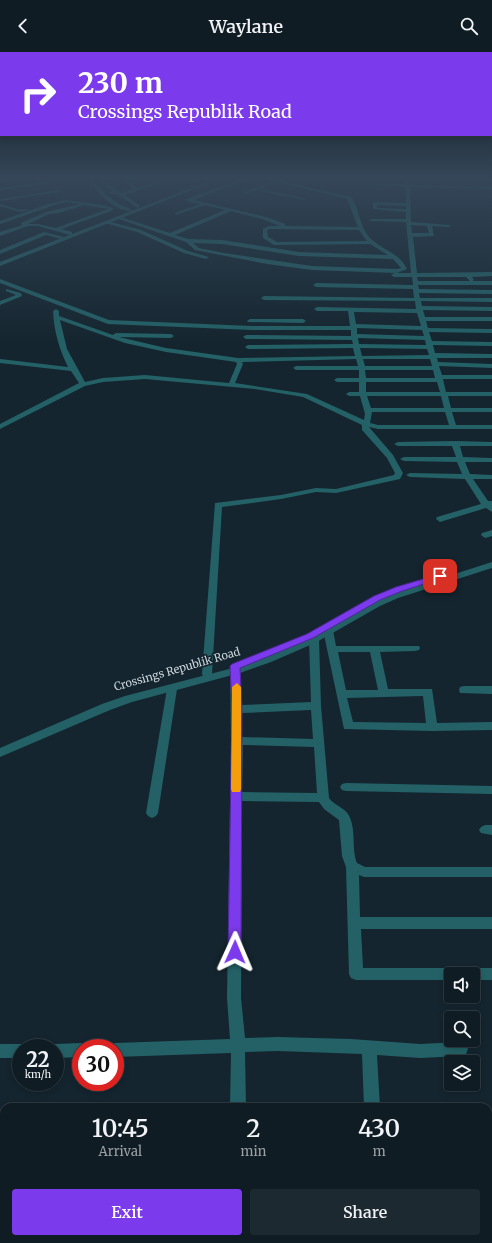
<!DOCTYPE html>
<style>
:root{--surface:#0f1c23;--page:#1d2930;--text:#f1f3f6;--muted:#9ba1a6;--line:#2f3a41;--accent:#7c3aed}
body{margin:0;font-family:Merriweather,serif;background:var(--page);color:var(--text);height:100vh;display:flex;flex-direction:column;font-size:15px;white-space:nowrap}
*{box-sizing:border-box;margin:0}
p{font-size:13px;color:var(--muted)}
.icon{flex:none;width:22px;height:22px;fill:none;stroke:currentColor;stroke-width:2;stroke-linecap:round;stroke-linejoin:round}
.map{position:relative;flex:1;overflow:hidden}
.details{position:absolute;left:0px;top:1051px;width:492px;height:140px;display:flex;flex-direction:column;background:var(--surface);border-radius:12px 12px 0 0;box-shadow:0 2px 6px #0003,0 0 0 1px var(--line)}
.details>*{flex:none}
.guide{position:absolute;left:0px;top:0px;width:492px;height:84px;box-shadow:0 2px 6px #0003,0 0 0 1px var(--line);background:#7c3aed;color:#fff;overflow:hidden}
.buttons{position:absolute;left:444px;top:915px;display:grid;gap:8px}
.buttons a{display:grid;place-items:center;width:36px;height:36px;border-radius:4px;background:var(--surface);box-shadow:0 2px 6px #0003,0 0 0 1px var(--line);font-size:20px}
.speed{position:absolute;left:12px;top:987px;display:flex;gap:8px;font-size:20px;font-weight:700;text-align:center}
.speed>*{display:grid;place-content:center;width:52px;height:52px;border-radius:50%;background:var(--surface);box-shadow:0 2px 6px #0003,0 0 0 1px var(--line);line-height:1}
.speed small{font-size:10px;font-weight:400}
.speed .limit{border:6px solid #d22;background:#fff;color:#111}
.pin{position:absolute;display:grid;place-items:center;width:34px;height:34px;color:#fff;margin:-17px;border-radius:8px;box-shadow:0 2px 6px #0006}
.me{position:absolute;width:44px;margin:-22px;rotate:1deg;stroke-linejoin:round;filter:drop-shadow(0 0 3px #0008)}
.turn{display:flex;align-items:center;gap:14px;height:84px;padding:0 12px;font-size:18px}
.turn .icon{width:52px;height:52px;stroke-width:2.5}
.turn b{display:block;font-size:28px;line-height:34px}
.eta{display:flex;justify-content:space-evenly;align-items:center;height:68px;text-align:center}
.eta b{font-size:24px;font-weight:600;line-height:28px}
.action{display:flex;gap:8px;margin-top:auto;padding:8px 12px}
.action a{flex:1;height:46px;border-radius:4px;background:var(--accent);color:#fff;font-size:16px;font-weight:600;line-height:46px;text-align:center}
.action a+a{background:var(--page);color:var(--text)}
header{display:flex;justify-content:space-between;align-items:center;height:52px;padding:0 12px;background:var(--surface);font-size:18px;font-weight:600}
.map>svg:first-child{display:block}
.lines{fill:none;stroke-linecap:round;stroke-linejoin:round}
.minor{fill:#236166;fill-rule:evenodd}
.tertiary{fill:#236166;fill-rule:evenodd}
.route{fill:#7c3aed;stroke:#51269a}
.slow{fill:#f59e0b}
.labels{text-anchor:middle;stroke-width:3.5;stroke-linejoin:round;paint-order:stroke}
.street-label{font-size:11px;fill:#cad4db;stroke:#14252f}
</style>
<header><svg class="icon" aria-label="back" viewBox="0 0 24 24"><path d="M15 5l-7 7 7 7"/></svg>Waylane<svg class="icon" aria-label="search" viewBox="0 0 24 24"><circle cx="10" cy="10" r="6"/><path d="M15 15l6 6"/></svg></header>
<div class="map">
<svg width="492" height="1191" viewBox="0 0 492 1191">
<rect width="100%" height="100%" fill="#14252f"/>
<g class="lines">
<g class="minor">
<polygon points="3,125 9,125 0,129 0,126"/>
<path d="M86 125H90C102 139 113 151 131 157V159C112 159 96 138 86 125Z"/>
<polygon points="108,125 114,125 104,129 122,141 133,137 125,128 131,125 137,125 130,128 137,136 168,125 174,125 125,143 140,154 138,156 117,142 110,142 110,140 114,139 99,129"/>
<polygon points="195,125 201,125 191,130 187,129"/>
<path d="M246 125H252L194 148 266 165 285 172V174L358 175 347 147 277 130 261 137 306 147 304 148 257 138 245 142 243 141 273 129 254 125H265L351 145C359 154 359 173 369 185 380 197 400 201 407 217L397 221 312 218 267 212 195 198 186 190 116 166 120 165 170 181 225 158 205 153 175 163V161L200 152 187 149V147ZM231 159 262 167 280 174H269L263 177V186L274 193 370 192 388 203 299 200 222 188 188 187 175 183ZM270 177 359 178 367 189 277 190 268 185 267 178ZM193 191 222 192 299 204 393 207 401 216 397 217 312 214 224 201 199 196Z"/>
<path d="M414 125H418V128L409 130V133L492 135V137L410 135 411 170 449 173 451 174 449 175 432 174 434 184 413 185 417 221 492 220V224L472 225 474 228 472 229H492V233H418L419 237 492 238V242L419 241 420 246H492V250L421 249 422 254 492 255V259L423 258 425 265H492V269H426L428 276 492 277V281L429 280 432 289 492 290V294L433 293 435 301 492 302V306H437L438 310 492 312V316L439 314 442 323H492V327H443L446 340H492V344H448L451 356H492V360H452L456 373H492V377H378L369 375 393 403 403 421 400 427 336 441 316 440 281 447 222 455 212 622 207 625 203 624 202 622 215 451 281 443 316 436 336 437 394 423 395 421 387 406 362 378V373L303 345 255 337 145 327 103 330 85 334 0 377V372L79 331 71 319 0 311V307L68 315C59 297 54 279 53 259L56 257 59 259V264L113 283 116 281 171 282 174 284 171 286 119 285 166 296 238 306 355 304 353 296 248 297 245 295 248 293 353 292 352 288 246 287 243 285 246 283 351 284V278H252L108 272 0 231V227L109 268 252 274H350L348 259H317L314 257 317 255 416 257 415 249 264 248 261 246 264 244 414 246 413 237 316 235 313 233 316 231 413 233 412 225H394L391 223 394 221H411L406 170 371 169 369 168 371 167H406V160L373 157V151L375 150 406 151V137L404 135 370 133 372 132H404L405 128 414 127ZM377 153 406 154V157L377 156ZM411 173 427 174 429 181H412ZM417 225H466L470 229H418ZM354 260 417 261 421 274 356 272ZM60 268 125 291 166 300 236 310 237 312 229 331 145 323 103 326 85 330 67 297ZM357 276 422 278 424 284 357 282ZM358 286 425 288 426 293 359 292ZM360 296 427 297 429 303 362 304ZM356 307 358 314H296L293 316 296 318H359V326H337L334 328 337 330H359V340H349L346 342 349 344H360L365 362 364 368 307 342 235 331 243 312 242 310ZM363 307H430L432 314H365ZM365 318H433L435 326H366ZM366 330H437L440 340H366ZM367 344H441L444 356H371ZM372 360H445L449 373H378L370 371Z"/>
<polygon points="51,129 53,131 0,138 0,136"/>
<polygon points="58,138 60,140 0,149 0,147"/>
<path d="M66 148 104 153 113 156 111 159 61 177 72 180V182L70 183 38 174H28L0 184V180L22 173 21 171 46 160 80 152 66 150 52 154 0 172V169L48 152ZM84 153 108 157 56 176 38 172H28L49 162 59 161Z"/>
<polygon points="0,152 20,158 27,157 29,158 20,160 0,154"/>
<polygon points="107,169 141,178 188,199 209,205 206,207 184,201 137,180 105,171"/>
<polygon points="44,180 64,185 61,187 46,183 0,202 0,198"/>
<polygon points="6,237 21,241 22,244 0,253 0,249 16,243 6,239"/>
<polygon points="250,267 303,267 306,269 303,271 248,270 247,269"/>
<polygon points="455,389 492,390 492,394 460,394 463,405 492,406 492,410 465,410 470,422 492,423 492,427 473,427 488,449 492,449 492,460 486,456 440,470 436,467 437,465 481,452 465,427 410,425 406,423 410,421 462,422 457,410 404,409 400,407 404,405 456,405 452,394 398,394 394,392 398,390"/>
<polygon points="492,478 492,484 485,486 481,483 482,481"/>
<path d="M328 575 333 578 336 594H419L420 596 419 598 415 599 380 600 388 637H432L437 671 492 670V678L432 679 344 677 323 578ZM338 600H370L378 638H346ZM423 644 426 671 353 670 347 646Z"/>
<path d="M314 584 319 587 321 654 329 746C334 753 343 755 348 762 357 777 351 796 357 811L365 815H492V825H364L359 823 360 865H492V877H361L363 916H451L456 918 458 922H451V928H356L351 926 349 922 346 815 342 804 339 768 324 757 319 750 242 749 241 946 245 986 278 985 351 987 420 992 461 990 466 992 468 997 466 1002 461 1004 420 1006 377 1003 380 1055H364L362 1002 278 999 245 1000 246 1055H230L231 1001 115 1005V996H108L110 993 115 991 230 987 227 946 231 689 230 615 235 612 240 615 242 653 311 650 309 587ZM311 658 313 687 242 685V661ZM243 693 314 695 317 741 242 740Z"/>
<polygon points="172,633 176,634 177,637 158,761 156,764 152,766 148,764 146,761 167,637 168,634"/>
<polygon points="464,634 492,634 492,642 460,641 459,638 460,635"/>
<polygon points="346,731 492,734 492,742 346,739 342,738 340,735 342,732"/>
<polygon points="485,773 492,773 492,783 481,781 479,778 481,775"/>
<polygon points="473,916 492,916 492,928 473,928 473,922 466,922 468,918"/>
<polygon points="81,991 86,993 88,996 81,996 81,1005 55,1006 55,996 49,996 50,994 55,992"/>
<polygon points="0,992 21,992 26,994 27,996 21,996 21,1006 0,1006"/>
<polygon points="488,1176 492,1176 492,1191 466,1191 466,1187 488,1187"/>
<polygon points="4,1182 4,1187 158,1187 156,1191 0,1191 0,1184"/>
<polygon points="181,1187 199,1187 198,1191 180,1191"/>
</g>
<g class="tertiary">
<polygon points="219,125 225,125 0,214 0,210"/>
<polygon points="492,510 492,516 398,546 380,554 315,591 271,610 240,621 132,650 110,658 0,705 0,696 102,652 125,644 233,616 263,606 307,587 374,550 392,542"/>
</g>
</g>
<linearGradient id="sky" x2="0" y2="1"><stop stop-color="#0b141a"/><stop offset="0.43" stop-color="#344658"/><stop offset="1" stop-color="#344658" stop-opacity="0"/></linearGradient>
<rect width="492" height="292" fill="url(#sky)"/>
<polygon class="route" points="440,522 443,522 444,524 443,526 402,539 380,548 313,586 240,616 242,657 241,900 239,904 235,906 230,904 228,900 232,657 230,614 232,612 307,582 374,544 396,535"/>
<polygon class="slow" points="237,631 241,635 241,737 240,740 232,740 231,737 232,635"/>
<g class="labels">
<g class="street-label">
<text transform="translate(177 617) rotate(-16)" y="4">Crossings Republik Road</text>
</g>
</g>
</svg>
<div class="buttons">
<a><svg class="icon" aria-label="sound" viewBox="0 0 24 24"><path d="M4 9h4l5-4v14l-5-4H4zM17 9q2 3 0 6"/></svg></a>
<a><svg class="icon" aria-label="search" viewBox="0 0 24 24"><circle cx="10" cy="10" r="6"/><path d="M15 15l6 6"/></svg></a>
<a><svg class="icon" aria-label="layers" viewBox="0 0 24 24"><path d="M12 4l9 5-9 5-9-5zM3 14l9 5 9-5"/></svg></a>
</div>
<div class="speed"><div>22<small>km/h</small></div><div class="limit">30</div></div>
<div class="pin" style="left:440px;top:524px;background:#d93025"><svg class="icon" aria-label="arrive" viewBox="0 0 24 24"><path d="M6 21V4h12l-3 4 3 4H6"/></svg></div>
<svg class="me" style="left:235px;top:900px" viewBox="-20 -20 40 40"><path d="M0-17L14 15 0 8-14 15z" fill="#7c3aed" stroke="#fff" stroke-width="4"/></svg>
<div class="guide">
<div class="turn"><svg class="icon" aria-label="right" viewBox="0 0 24 24"><path d="M7 20v-9h11M14 6l5 5-5 5"/></svg><div><b>230 m</b>Crossings Republik Road</div></div>
</div>
<section class="details">
<div class="eta">
<div><b>10:45</b><p>Arrival</p></div>
<div><b>2</b><p>min</p></div>
<div><b>430</b><p>m</p></div>
</div>
<div class="action"><a>Exit</a><a>Share</a></div>
</section>
</div>
